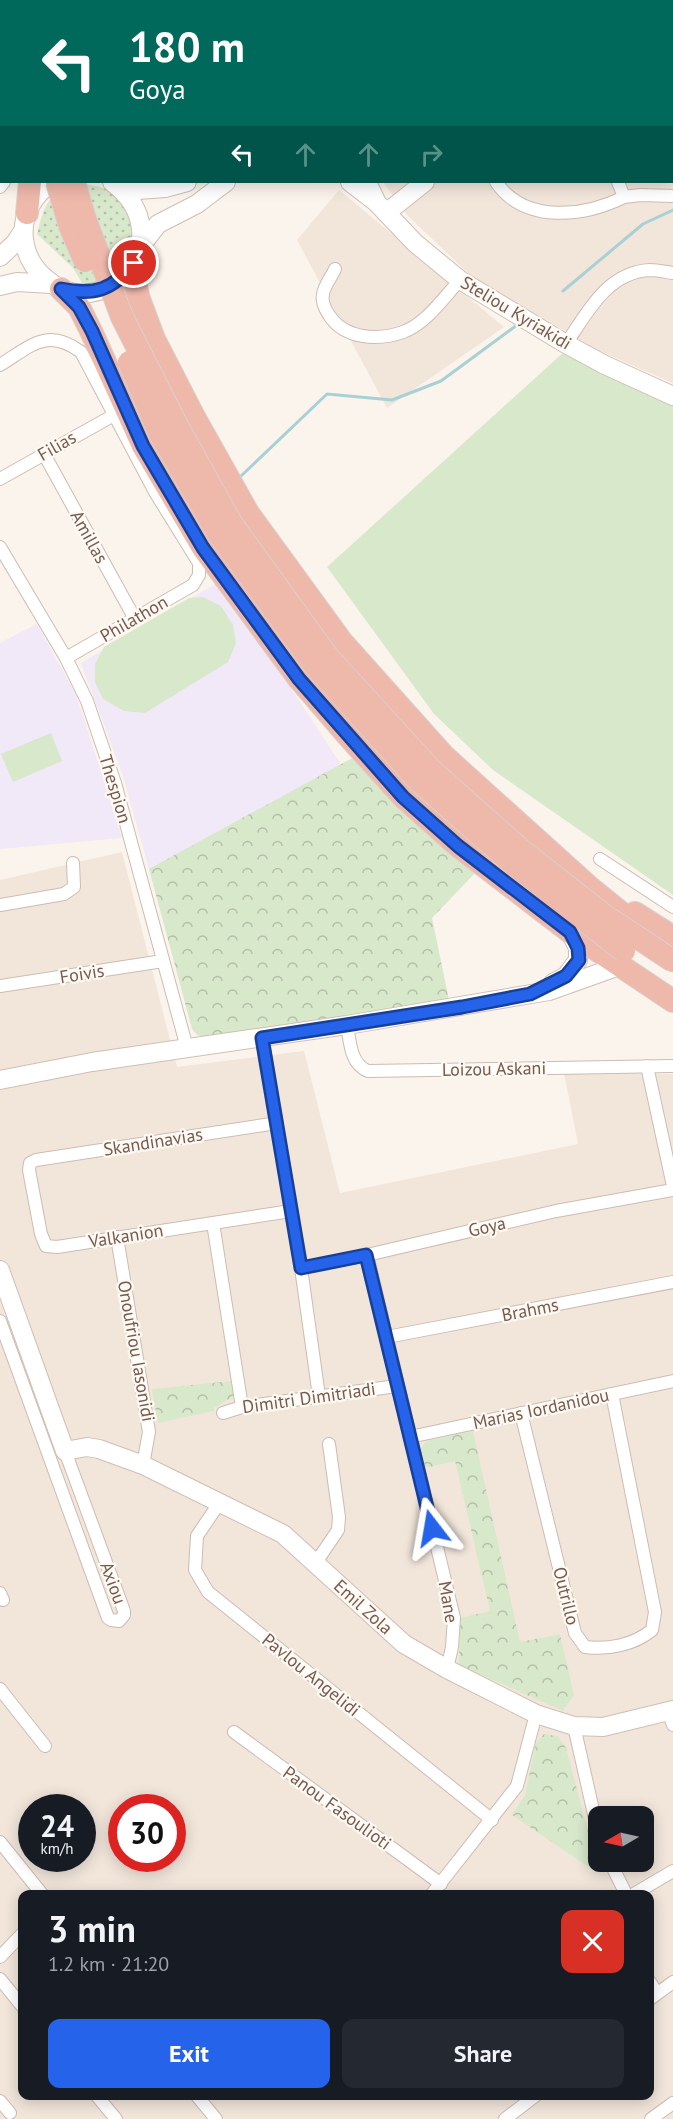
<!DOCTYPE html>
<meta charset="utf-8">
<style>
:root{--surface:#171b24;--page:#242831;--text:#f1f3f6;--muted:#9ea1a6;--accent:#2563eb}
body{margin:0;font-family:"PT Sans",sans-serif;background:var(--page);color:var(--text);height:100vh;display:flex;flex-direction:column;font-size:22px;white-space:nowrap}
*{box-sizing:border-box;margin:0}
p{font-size:20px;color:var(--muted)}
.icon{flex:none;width:33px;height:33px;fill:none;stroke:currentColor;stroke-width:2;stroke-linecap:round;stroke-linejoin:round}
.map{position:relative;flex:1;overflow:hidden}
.side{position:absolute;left:18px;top:1890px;width:636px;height:210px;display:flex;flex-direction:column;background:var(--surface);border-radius:12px;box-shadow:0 3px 15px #0003}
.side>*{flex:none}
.top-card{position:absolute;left:0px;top:0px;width:674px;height:183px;box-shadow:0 3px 15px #0003;background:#00695c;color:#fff;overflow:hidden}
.needle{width:39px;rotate:261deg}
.tools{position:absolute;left:588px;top:1806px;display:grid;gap:12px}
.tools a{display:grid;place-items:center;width:66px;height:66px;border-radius:12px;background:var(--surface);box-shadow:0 3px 15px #0003;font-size:30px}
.speed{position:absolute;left:18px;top:1794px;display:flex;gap:12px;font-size:30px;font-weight:700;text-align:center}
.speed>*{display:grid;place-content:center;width:78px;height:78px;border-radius:50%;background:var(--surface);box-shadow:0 3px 15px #0003;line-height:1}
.speed small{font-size:15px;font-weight:400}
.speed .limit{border:9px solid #d22;background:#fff;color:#111}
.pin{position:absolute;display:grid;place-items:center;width:51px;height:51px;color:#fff;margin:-26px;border:3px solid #fff;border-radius:50%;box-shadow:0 2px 6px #0007}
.me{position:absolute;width:66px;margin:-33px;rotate:346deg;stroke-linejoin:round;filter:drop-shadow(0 0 4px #0008)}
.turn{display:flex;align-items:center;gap:21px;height:126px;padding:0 30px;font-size:27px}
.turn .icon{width:78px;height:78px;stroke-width:2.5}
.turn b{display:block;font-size:42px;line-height:51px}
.lanes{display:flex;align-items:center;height:57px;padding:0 30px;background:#0003;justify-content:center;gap:30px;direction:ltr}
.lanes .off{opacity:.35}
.round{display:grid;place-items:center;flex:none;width:63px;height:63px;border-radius:12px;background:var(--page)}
.headline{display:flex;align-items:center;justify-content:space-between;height:102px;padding:0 30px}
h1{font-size:36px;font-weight:600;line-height:45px}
.primary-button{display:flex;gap:12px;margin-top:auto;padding:12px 30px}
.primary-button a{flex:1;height:69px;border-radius:12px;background:var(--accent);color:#fff;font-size:24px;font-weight:600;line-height:69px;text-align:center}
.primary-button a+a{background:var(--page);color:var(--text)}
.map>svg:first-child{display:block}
.residential{fill:#f2e6db;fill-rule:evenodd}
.education{fill:#f1e8f8}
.grass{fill:url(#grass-dots)}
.park{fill:url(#park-crowns)}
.pitch{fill:#d8e8cb}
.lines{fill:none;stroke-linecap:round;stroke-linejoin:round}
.stream{stroke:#a9d0d4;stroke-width:3}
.street-casing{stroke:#ccbcb3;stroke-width:14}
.secondary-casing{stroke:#d1beb3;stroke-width:20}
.highway-casing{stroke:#d8d1ce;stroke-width:24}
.street{stroke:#fff;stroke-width:12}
.secondary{stroke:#fff;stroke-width:18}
.highway{stroke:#eeb8aa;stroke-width:22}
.highway-bridge-casing{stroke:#d8d1ce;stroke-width:24;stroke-linecap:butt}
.highway-bridge{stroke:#eeb8aa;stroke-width:22}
.route-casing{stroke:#184099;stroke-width:15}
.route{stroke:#2563eb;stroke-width:10}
.labels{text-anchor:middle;stroke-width:4.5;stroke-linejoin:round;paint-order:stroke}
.street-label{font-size:18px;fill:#745b51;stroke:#fef9f2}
</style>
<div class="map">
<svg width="673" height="2119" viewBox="0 0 673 2119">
<defs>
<pattern id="grass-dots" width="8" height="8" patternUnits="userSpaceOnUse" patternTransform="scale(1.5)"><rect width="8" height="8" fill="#d8e8cb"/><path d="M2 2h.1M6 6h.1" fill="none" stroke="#b4bfa7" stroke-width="1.8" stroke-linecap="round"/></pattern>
<pattern id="park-crowns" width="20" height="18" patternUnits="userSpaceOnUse" patternTransform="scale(1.5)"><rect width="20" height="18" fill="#d8e8cb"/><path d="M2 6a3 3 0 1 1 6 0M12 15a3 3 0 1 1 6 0" fill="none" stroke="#b4bfa7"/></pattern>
</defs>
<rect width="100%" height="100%" fill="#fbf4ec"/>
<g class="residential">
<polygon points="461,0 673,0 673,383 595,349 469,274 408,216 383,182 672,182 672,2 460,1"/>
<polygon points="339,190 504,327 387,408 297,240"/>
<path d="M122 852 177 1067 304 1051 340 1193 578 1144 564 1073 673 1074V2119H0V880ZM32 1808H82V1858H32ZM122 1808H172V1858H122ZM598 1816H644V1862H598ZM22 1894H650V2096H22Z"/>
</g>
<g class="education">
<polygon points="215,584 256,635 342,766 149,869 123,776 81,663"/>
<polygon points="37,624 76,695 122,838 0,849 0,643"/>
</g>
<path class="grass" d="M81 184C118 186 124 202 136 232L121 271 90 284 82 283 73 268 37 234C46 200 47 195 81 184Z"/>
<g class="park">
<polygon points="354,757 477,871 432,918 449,1000 206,1037 197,1035 192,1029 149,869"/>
<polygon points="231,1381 234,1396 214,1408 213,1411 158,1423 152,1389"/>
<polygon points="473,1431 520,1642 560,1634 574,1695 563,1711 459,1665 460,1618 490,1611 455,1461 425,1468 420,1449 427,1441"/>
<polygon points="544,1734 558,1736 566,1748 591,1842 598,1857 598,1862 601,1862 590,1868 512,1815 525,1795 536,1743"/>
</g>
<g class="pitch">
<polygon points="566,350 673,405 673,895 493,770 434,714 327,567"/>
<polygon points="203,597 221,606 233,625 236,643 228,662 145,713 124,711 103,699 95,682 95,664 104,647 189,598"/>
<polygon points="51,733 62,761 13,782 1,754"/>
</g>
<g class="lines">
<g class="stream">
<polyline points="563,291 643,224 673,210"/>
<polyline points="241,476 327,394 392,400 441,381 517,325"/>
</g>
<defs>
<g id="street">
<polyline points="165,0 165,2"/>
<polyline points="281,2 283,0"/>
<polyline points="588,2 590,0"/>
<polyline points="0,62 2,66"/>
<polyline points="672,63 673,63"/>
<path d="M496 182C525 224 584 217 624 197L618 182"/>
<polyline points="0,187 4,182"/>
<polyline points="624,197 640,195 673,196"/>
<path d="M335 269C332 276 324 286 323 294 321 302 325 309 329 315 344 339 378 341 403 332 426 324 444 297 460 280"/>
<path d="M566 344C587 313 607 272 650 270 657 270 666 272 673 273"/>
<path d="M0 365C31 346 47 327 81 352L155 492 199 563V575L193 585 66 658"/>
<polyline points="44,454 135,619"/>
<polyline points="0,479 114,415"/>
<polyline points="0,547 66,658 87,701 115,783 187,1048"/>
<polyline points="600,859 673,907"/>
<polyline points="0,905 64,894 74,887 73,863"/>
<polyline points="0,986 163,961"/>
<path d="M347 1025C350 1041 350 1064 368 1071L673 1066"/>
<polyline points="262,1038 301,1268 319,1396"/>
<polyline points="647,1066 673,1186"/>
<polyline points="277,1123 36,1160 30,1163 29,1170 41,1234 46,1246 57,1247 291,1211"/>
<polyline points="213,1223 242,1407"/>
<polyline points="117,1237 149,1432 143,1465"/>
<polyline points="367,1255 454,1618 452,1647 447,1669"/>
<polyline points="301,1268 367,1255 556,1211 673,1190"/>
<polyline points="0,1321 108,1618 111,1620 119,1621 124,1615 124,1611 65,1451"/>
<polyline points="387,1337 673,1282"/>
<polyline points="223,1413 242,1407 397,1386"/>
<path d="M521 1413 575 1633 585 1647C608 1650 634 1645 652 1630L655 1612 612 1394"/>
<polyline points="410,1437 673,1381"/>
<polyline points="220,1502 197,1536 195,1570 208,1592 492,1820"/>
<polyline points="315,1564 338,1530 339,1517 329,1444"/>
<polyline points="0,1593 3,1600"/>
<polyline points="0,1689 45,1746"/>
<polyline points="668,1711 673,1725"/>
<polyline points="574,1726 598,1832"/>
<polyline points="234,1732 441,1884"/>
<polyline points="0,1842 42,1894"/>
<polyline points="610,1862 626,1894"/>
<polyline points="432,1894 517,1786 536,1714"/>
<polyline points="634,1894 673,1871"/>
<polyline points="0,1957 22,1934"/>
<polyline points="0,1979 22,2006"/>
<polyline points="650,1982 657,1993"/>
<polyline points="650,1999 673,1982"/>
<polyline points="97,2096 116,2119"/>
<polyline points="197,2096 216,2119"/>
<polyline points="0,2101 10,2113"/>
<polyline points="505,2119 535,2096"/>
<polyline points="651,2119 673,2103"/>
</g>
<g id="secondary">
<polyline points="429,2 430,0"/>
<polyline points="452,2 454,0"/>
<polyline points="672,118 673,118"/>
<path d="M53 182C34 194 21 215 24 239 26 255 32 267 45 278 103 330 186 238 112 182"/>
<polyline points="350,182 376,202"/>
<polyline points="367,182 377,203 415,243 460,280 566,344 605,365 673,396"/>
<polyline points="124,191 165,188 187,182"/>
<polyline points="386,213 425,182"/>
<polyline points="140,247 158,224 197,204 226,182"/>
<polyline points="0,257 15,243 23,231"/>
<polyline points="0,286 17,282 51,284"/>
<polyline points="553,983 566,976 578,960 578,948 570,932"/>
<polyline points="0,1080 92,1062 347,1025 549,991 619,966"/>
<polyline points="0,1270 65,1451 87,1447 99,1449 143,1465 283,1534 404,1644 447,1669 536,1714 574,1726 603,1727 673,1710"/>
</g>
<g id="highway">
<polyline points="10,0 10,2"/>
<polyline points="26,0 27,2"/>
<polyline points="47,0 48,2"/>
<polyline points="0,37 2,44"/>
<polyline points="27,213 30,182"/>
<polyline points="134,263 133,275 139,299 154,339 193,415 248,513 342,642 444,756 588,886 645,932"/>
<polyline points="61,289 79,307 91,331 143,446 203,548 299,679 348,736 403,797 458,846 570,932 673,1001"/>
<polyline points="635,913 673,937"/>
</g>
</defs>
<use href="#street" class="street-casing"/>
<use href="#secondary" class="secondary-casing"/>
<use href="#highway" class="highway-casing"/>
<use href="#street" class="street"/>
<use href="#secondary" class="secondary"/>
<use href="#highway" class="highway"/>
<defs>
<g id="highway-bridge">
<polyline points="57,182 70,226 85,261"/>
<polyline points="74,182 85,219 122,317 175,422 231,523 327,656 431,770 522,851 605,916 673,961"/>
<polyline points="129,362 159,432 218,533 315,666 419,781 512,863 624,951"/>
</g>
</defs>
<use href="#highway-bridge" class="highway-bridge-casing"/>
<use href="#highway-bridge" class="highway-bridge"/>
</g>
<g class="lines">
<defs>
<path id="route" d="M134 263C113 290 94 296 61 289L79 307 92 331 143 446 203 548 299 679 403 797 458 846 570 932 578 948 579 960 566 976 530 994 462 1007 262 1038 301 1268 366 1255 432 1528"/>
</defs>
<use href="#route" class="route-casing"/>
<use href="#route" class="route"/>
</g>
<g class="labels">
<g class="street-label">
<text transform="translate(516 313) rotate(31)" y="6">Steliou Kyriakidi</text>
<text transform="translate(57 446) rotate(-30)" y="6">Filias</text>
<text transform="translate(89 537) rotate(61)" y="6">Amillas</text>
<text transform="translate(134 619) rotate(-30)" y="6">Philathon</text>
<text transform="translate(115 789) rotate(73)" y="6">Thespion</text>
<text transform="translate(82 974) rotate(-9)" y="6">Foivis</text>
<text transform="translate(494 1069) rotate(-1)" y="6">Loizou Askani</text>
<text transform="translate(153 1142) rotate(-9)" y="6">Skandinavias</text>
<text transform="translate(487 1227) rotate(-13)" y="6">Goya</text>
<text transform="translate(126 1236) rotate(-9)" y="6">Valkanion</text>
<text transform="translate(530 1310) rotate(-11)" y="6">Brahms</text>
<text transform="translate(136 1351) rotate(80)" y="6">Onoufriou Iasonidi</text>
<text transform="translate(309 1398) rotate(-8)" y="6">Dimitri Dimitriadi</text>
<text transform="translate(541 1409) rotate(-12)" y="6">Marias Iordanidou</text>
<text transform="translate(113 1583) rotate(70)" y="6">Axiou</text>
<text transform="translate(566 1596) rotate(76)" y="6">Outrillo</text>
<text transform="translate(448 1602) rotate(80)" y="6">Mane</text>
<text transform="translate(363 1607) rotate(42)" y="6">Emil Zola</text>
<text transform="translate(311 1675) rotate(39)" y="6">Pavlou Angelidi</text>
<text transform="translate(337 1808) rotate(36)" y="6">Panou Fasoulioti</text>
</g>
</g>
</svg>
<div class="tools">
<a><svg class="needle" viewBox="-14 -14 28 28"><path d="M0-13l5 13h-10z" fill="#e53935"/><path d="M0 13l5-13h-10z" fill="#9ea1a6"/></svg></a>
</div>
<div class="speed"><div>24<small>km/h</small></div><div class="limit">30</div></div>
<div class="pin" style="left:134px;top:263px;background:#d93025"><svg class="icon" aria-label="arrive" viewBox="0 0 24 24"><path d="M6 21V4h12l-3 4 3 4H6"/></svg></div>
<svg class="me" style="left:432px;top:1528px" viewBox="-20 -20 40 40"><path d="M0-17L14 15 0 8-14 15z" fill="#2563eb" stroke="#fff" stroke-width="4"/></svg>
<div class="top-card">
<div class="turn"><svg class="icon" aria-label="left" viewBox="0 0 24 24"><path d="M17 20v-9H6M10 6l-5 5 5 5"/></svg><div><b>180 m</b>Goya</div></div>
<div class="lanes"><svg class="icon" aria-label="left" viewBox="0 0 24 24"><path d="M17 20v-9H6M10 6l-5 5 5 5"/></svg><svg class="icon off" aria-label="ahead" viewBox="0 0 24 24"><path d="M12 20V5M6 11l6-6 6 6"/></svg><svg class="icon off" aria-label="ahead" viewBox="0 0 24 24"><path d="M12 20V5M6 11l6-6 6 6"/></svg><svg class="icon off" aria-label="right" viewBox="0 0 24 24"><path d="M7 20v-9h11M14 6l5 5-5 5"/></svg></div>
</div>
<section class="side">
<div class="headline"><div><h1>3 min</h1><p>1.2 km · 21:20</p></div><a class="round" style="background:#d93025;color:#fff"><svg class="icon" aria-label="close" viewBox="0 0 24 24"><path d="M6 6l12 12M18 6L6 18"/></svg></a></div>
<div class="primary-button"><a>Exit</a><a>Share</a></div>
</section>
</div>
